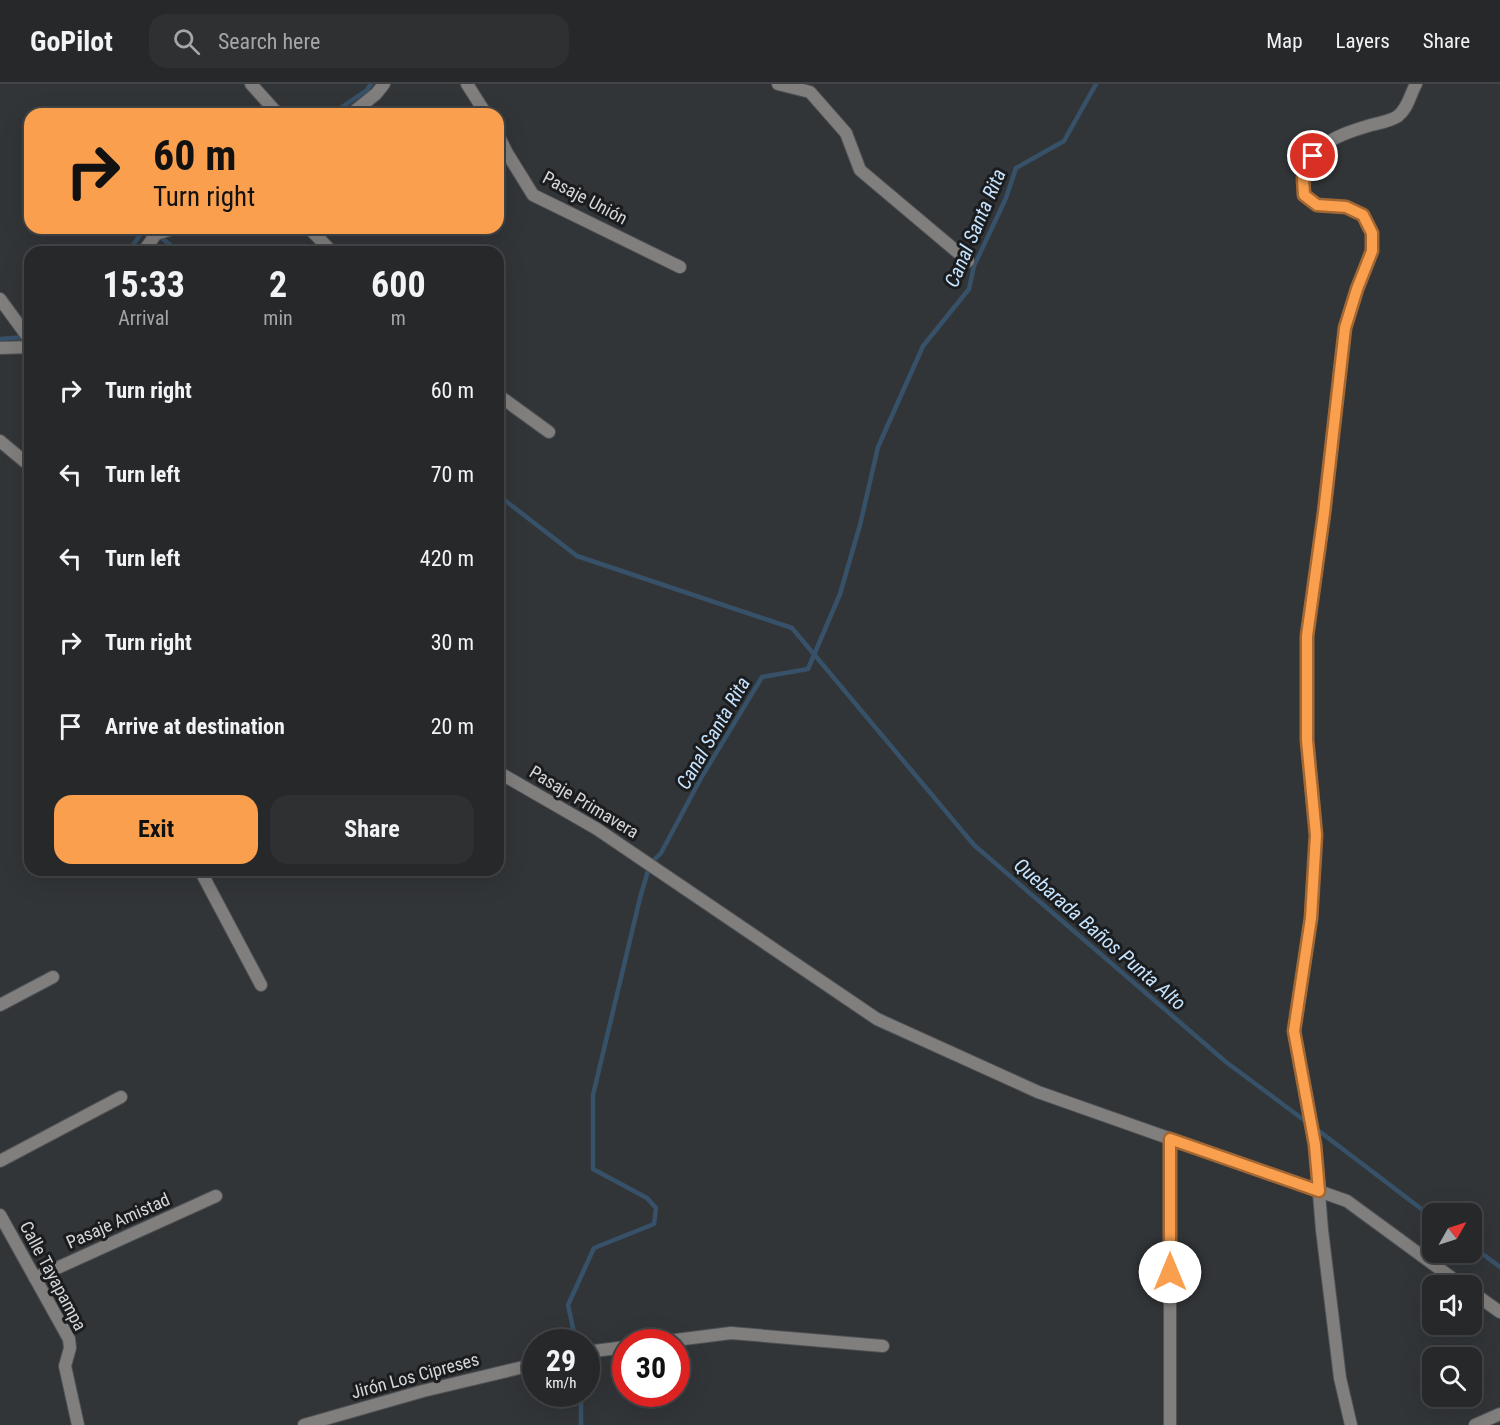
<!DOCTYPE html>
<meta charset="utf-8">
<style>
:root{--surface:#26282a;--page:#2e3032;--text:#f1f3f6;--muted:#a4a6a8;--line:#424447;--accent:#fa9f4e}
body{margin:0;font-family:"Roboto Condensed",sans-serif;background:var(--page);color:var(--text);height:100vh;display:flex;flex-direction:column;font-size:22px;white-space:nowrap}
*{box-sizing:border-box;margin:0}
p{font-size:20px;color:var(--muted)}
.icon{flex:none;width:33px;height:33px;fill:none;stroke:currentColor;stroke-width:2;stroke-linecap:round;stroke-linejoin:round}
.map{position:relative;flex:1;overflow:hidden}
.sheet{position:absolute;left:24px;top:162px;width:480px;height:630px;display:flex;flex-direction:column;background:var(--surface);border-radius:18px;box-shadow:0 6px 24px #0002,0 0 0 2px var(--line)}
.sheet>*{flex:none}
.guide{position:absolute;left:24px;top:24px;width:480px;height:126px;border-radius:18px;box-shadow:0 6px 24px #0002,0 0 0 2px var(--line);background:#fa9f4e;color:#111;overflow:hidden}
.needle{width:39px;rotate:51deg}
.controls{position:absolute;left:1422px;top:1119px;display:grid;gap:12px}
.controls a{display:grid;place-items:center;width:60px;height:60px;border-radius:12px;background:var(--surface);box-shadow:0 6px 24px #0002,0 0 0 2px var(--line);font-size:30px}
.speed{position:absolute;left:522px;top:1245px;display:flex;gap:12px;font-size:30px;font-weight:700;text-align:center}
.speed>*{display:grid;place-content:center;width:78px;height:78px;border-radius:50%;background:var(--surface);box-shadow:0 6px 24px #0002,0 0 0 2px var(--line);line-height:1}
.speed small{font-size:15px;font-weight:400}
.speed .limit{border:9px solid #d22;background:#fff;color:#111}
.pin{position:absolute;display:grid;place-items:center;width:51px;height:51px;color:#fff;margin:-26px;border:3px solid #fff;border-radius:50%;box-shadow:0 2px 6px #0007}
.me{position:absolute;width:66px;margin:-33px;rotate:0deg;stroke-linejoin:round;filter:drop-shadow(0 0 4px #0008)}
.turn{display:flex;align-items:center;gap:21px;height:126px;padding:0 30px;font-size:27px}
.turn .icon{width:78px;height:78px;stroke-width:2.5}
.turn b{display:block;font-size:42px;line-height:51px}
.eta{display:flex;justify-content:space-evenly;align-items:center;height:102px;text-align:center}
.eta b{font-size:36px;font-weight:700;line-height:42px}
.primary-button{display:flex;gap:12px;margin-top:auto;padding:12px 30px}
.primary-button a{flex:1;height:69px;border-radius:18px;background:var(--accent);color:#111;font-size:24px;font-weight:700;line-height:69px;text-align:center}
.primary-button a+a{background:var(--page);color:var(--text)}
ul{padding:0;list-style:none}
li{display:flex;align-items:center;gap:18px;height:84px;padding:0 30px}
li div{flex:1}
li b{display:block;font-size:22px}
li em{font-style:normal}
header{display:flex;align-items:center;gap:36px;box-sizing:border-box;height:84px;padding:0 30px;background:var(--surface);border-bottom:2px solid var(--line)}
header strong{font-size:28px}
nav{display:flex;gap:33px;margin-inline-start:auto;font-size:21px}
.search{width:420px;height:54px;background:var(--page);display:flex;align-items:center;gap:15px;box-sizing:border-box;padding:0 21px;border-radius:18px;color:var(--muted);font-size:22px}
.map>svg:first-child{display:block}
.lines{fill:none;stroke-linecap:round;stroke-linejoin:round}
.stream{stroke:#375168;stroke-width:4.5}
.street-casing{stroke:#4f5255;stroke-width:14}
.street{stroke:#817f7e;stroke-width:12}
.route-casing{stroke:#a26733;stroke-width:15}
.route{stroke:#fa9f4e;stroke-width:10}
.labels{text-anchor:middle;stroke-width:6;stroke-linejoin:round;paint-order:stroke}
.street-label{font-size:18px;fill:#d4d6d7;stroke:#1b1c1e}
.water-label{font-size:20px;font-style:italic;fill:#c6e3fe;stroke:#1b1c1e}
</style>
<header>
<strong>GoPilot</strong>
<div class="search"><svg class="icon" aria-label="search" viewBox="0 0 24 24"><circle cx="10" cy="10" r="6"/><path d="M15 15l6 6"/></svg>Search here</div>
<nav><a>Map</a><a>Layers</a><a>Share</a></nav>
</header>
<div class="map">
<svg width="1500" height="1341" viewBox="0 0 1500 1341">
<rect width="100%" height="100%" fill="#323538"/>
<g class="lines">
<g class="stream">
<polyline points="332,30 367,6 371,0"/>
<polyline points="158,151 179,168"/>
<polyline points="128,168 145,144"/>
<polyline points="0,255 25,253"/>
<polyline points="498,411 577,472 792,544 974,761 1226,978 1308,1039"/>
<polyline points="1315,1044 1432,1133"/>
<polyline points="1472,1162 1500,1183"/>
<polyline points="576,1258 568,1221 594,1164 654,1140 656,1124 647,1114 593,1085 593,1011 640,814 650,780 661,769 701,694 762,593 808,585 840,510 860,441 878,363 923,262 969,205 974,182 1006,114 1016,84 1064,57 1096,0"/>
<polyline points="581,1310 581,1341"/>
</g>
<defs>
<g id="street">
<polyline points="251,0 278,30"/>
<polyline points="467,0 486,30"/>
<polyline points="778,0 810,8 846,49 860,86 968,177"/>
<polyline points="351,30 376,10 384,0"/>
<polyline points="498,51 507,69 533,111 680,183"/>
<polyline points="309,144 332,168"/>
<polyline points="143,168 156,150 175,144"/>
<polyline points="0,215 30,256"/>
<polyline points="0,264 30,263"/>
<polyline points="498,311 549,348"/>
<polyline points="0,357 30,382"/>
<polyline points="498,688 597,745 877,935 1038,1008 1347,1117 1463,1202"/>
<polyline points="200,786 261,901"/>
<polyline points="0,921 53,893"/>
<polyline points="0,1077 121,1013"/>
<polyline points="0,1131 69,1255 70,1264 65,1282 78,1341"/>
<polyline points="35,1194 216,1112"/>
<polyline points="1472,1208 1500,1228"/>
<polyline points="660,1258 731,1249 883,1262"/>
<polyline points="586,1268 626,1263"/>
<polyline points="304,1341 423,1307 536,1280"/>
<polyline points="1170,1341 1170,1055"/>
<path d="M1351 1341 1340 1294 1322 1146 1315 1061 1294 947 1311 834 1316 751 1307 656V551L1324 429 1345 244 1357 205 1372 167V149L1363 131 1346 123 1317 121 1304 111C1302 64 1331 53 1371 41 1379 39 1391 37 1398 32 1408 24 1410 11 1416 0"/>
<polyline points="1475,1341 1500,1330"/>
</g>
</defs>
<use href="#street" class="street-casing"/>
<use href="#street" class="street"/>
</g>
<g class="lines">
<defs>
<polyline id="route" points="1170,1188 1170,1055 1319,1107 1315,1061 1294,947 1311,834 1316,751 1307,656 1307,552 1324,429 1345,244 1357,205 1372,167 1372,149 1363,131 1346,123 1317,121 1304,111 1303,94 1313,72"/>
</defs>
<use href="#route" class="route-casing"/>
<use href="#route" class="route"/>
</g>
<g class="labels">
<g class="street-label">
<text transform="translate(585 114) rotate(28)" y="6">Pasaje Unión</text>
<text transform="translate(584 718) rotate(31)" y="6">Pasaje Primavera</text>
<text transform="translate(118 1137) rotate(-24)" y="6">Pasaje Amistad</text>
<text transform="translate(53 1192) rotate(62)" y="6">Calle Tayapampa</text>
<text transform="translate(415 1292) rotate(-15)" y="6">Jirón Los Cipreses</text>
</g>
<g class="water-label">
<text transform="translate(975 144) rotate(-67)" y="7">Canal Santa Rita</text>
<text transform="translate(713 649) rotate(-60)" y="7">Canal Santa Rita</text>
<text transform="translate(1100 850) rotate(41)" y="7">Quebarada Baños Punta Alto</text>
</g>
</g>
</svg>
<div class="controls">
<a><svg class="needle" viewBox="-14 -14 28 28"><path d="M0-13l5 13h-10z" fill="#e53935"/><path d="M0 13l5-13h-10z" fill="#a4a6a8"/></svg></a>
<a><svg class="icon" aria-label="sound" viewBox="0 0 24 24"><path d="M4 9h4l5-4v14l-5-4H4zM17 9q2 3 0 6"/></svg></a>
<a><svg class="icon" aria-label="search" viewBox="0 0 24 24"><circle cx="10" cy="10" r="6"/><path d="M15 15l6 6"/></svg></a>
</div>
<div class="speed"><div>29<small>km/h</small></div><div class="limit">30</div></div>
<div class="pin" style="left:1313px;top:72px;background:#d93025"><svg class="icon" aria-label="arrive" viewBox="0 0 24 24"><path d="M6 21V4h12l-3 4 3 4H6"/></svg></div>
<svg class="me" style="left:1170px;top:1188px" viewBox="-20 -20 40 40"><circle r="19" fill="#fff"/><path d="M0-13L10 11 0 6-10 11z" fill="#fa9f4e"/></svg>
<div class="guide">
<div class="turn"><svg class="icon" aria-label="right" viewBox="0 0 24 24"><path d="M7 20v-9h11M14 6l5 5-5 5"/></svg><div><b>60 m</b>Turn right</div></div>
</div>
<section class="sheet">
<div class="eta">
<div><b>15:33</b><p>Arrival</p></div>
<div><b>2</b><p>min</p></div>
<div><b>600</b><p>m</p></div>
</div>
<ul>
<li><svg class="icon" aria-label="right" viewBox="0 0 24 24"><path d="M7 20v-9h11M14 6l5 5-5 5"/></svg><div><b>Turn right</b></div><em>60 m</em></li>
<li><svg class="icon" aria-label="left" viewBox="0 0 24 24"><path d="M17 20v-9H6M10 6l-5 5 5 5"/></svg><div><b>Turn left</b></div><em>70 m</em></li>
<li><svg class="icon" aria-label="left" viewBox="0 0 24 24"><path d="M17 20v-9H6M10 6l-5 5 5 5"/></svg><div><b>Turn left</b></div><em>420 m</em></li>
<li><svg class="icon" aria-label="right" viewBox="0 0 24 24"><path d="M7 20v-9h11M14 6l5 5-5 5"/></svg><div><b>Turn right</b></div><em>30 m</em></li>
<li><svg class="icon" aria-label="arrive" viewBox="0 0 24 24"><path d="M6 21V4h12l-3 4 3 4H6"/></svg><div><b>Arrive at destination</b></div><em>20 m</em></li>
</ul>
<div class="primary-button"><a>Exit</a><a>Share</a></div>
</section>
</div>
